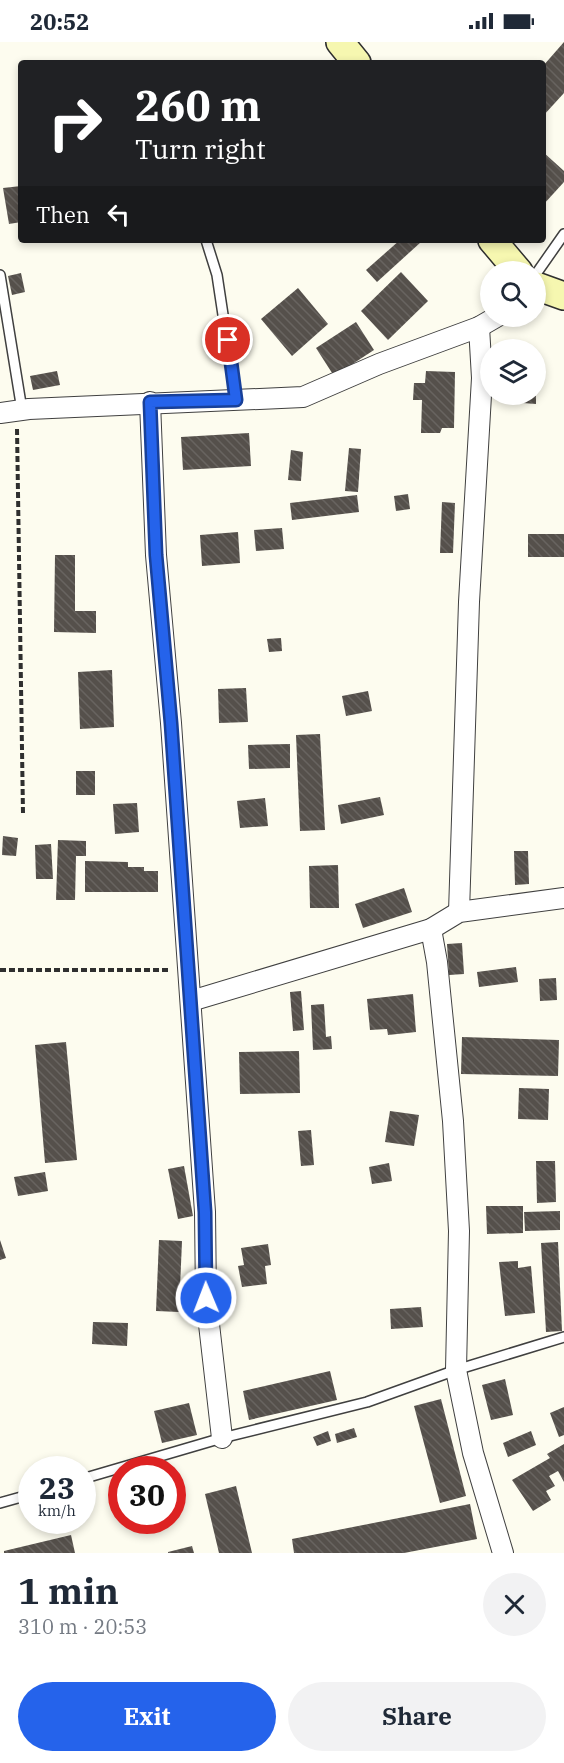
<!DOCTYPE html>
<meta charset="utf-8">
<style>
:root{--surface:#fff;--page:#f2f2f3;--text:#1f2937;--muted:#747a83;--accent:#2563eb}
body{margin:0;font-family:"IBM Plex Serif",serif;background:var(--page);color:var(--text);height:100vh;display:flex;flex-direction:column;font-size:22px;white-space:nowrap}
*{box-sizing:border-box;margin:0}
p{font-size:20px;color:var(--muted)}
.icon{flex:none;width:33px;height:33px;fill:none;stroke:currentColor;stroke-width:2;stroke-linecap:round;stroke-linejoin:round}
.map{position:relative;height:1511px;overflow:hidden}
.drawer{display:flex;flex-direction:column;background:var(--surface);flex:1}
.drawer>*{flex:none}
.guide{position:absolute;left:18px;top:18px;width:528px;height:183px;border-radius:6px;box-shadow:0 3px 9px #0003;background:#202124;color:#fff;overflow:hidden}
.buttons{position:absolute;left:480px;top:219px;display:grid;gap:12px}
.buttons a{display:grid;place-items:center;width:66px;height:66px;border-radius:50%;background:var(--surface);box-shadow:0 3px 9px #0003;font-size:30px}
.speed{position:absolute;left:18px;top:1414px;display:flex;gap:12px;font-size:30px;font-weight:700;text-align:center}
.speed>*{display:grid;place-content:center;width:78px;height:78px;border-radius:50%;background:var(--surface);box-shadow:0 3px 9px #0003;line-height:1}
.speed small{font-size:15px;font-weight:400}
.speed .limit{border:9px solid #d22;background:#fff;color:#111}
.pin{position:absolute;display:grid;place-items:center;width:51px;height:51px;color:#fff;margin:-26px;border:3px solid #fff;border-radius:50%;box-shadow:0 2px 6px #0007}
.me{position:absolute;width:66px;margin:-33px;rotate:359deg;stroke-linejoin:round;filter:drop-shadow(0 0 4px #0008)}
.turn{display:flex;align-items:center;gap:21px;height:126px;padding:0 18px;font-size:27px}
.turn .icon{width:78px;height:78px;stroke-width:2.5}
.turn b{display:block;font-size:42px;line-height:51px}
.then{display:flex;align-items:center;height:57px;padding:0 18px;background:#0003;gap:12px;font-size:22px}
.round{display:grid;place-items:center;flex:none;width:63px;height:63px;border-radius:32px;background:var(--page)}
.headline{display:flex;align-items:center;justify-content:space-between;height:102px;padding:0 18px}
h1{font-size:36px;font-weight:800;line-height:45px}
.button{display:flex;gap:12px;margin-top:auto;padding:12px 18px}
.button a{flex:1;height:69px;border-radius:36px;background:var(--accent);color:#fff;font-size:24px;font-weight:800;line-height:69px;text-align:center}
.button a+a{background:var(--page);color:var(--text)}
.status{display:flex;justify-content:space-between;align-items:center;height:42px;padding:0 30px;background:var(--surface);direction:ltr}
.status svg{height:16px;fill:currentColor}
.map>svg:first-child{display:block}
.building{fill:url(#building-back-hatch)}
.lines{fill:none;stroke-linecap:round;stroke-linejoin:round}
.lane-casing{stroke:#404040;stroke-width:12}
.street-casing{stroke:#404040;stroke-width:22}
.secondary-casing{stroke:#2f2f2f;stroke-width:30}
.path{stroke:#2f2f2f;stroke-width:4;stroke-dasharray:6 3;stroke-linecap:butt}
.lane{stroke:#fff;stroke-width:9}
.street{stroke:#fff;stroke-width:20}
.secondary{stroke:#f6f7b0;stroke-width:27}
.route-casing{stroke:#184099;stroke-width:15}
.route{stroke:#2563eb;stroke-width:10}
</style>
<div class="status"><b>20:52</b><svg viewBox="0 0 49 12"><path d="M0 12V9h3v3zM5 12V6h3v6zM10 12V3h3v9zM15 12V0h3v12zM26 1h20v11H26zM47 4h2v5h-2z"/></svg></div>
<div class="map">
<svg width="564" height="1511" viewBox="0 0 564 1511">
<defs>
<pattern id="building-back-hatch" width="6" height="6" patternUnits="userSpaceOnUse" patternTransform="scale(1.5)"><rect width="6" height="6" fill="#55504b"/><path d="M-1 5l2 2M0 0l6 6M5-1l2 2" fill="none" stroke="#686460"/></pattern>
</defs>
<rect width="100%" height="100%" fill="#fdfcef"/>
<g class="building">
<polygon points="564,0 564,51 543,74 543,24"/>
<polygon points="543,110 564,129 564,140 543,163"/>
<polygon points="21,144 21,180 9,182 3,146"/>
<polygon points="400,198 421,200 377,240 366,228"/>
<polygon points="401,230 428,259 388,298 361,269"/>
<polygon points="21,231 25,250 12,253 8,234"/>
<polygon points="298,246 328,282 292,314 261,277"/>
<polygon points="356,280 374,308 334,334 316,306"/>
<polygon points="57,329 60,343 33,348 30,334"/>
<polygon points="426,329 455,330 454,386 442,386 440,391 421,391 422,358 413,358 414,341 425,341"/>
<polygon points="509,352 536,352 536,362 509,360"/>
<polygon points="249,391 251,424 183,428 181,395"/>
<polygon points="349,406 361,407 358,450 345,449"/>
<polygon points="291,408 303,410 301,439 288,438"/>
<polygon points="408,452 410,467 396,469 394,454"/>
<polygon points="357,453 359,470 292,478 290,461"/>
<polygon points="442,460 455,461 453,511 440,511"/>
<polygon points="282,486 284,507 256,509 254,488"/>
<polygon points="238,490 240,521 202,524 200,493"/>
<rect x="528" y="492" width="36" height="23"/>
<polygon points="55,513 75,513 75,569 96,569 96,591 54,590"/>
<polygon points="281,596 282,609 269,610 267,597"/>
<polygon points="112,628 114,685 80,687 78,630"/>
<polygon points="246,646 248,680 219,681 218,647"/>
<polygon points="368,649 372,669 346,674 342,654"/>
<polygon points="320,692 325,788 300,789 296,693"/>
<polygon points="290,702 290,726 249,727 248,703"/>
<rect x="76" y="729" width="19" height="24"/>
<polygon points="380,755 384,773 341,782 338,763"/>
<polygon points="265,756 268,784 240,786 237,759"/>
<polygon points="137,761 139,790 115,792 113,762"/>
<polygon points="3,794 18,796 16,814 2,813"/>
<polygon points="58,798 86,799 86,814 76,814 75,858 56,858"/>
<polygon points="51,802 53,837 36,837 35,803"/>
<polygon points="514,809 528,809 529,842 515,843"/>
<polygon points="85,819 128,820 128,825 144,825 144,829 158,829 158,850 85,850"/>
<polygon points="338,823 339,866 310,866 309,824"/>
<polygon points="404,846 412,870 363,886 355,862"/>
<polygon points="462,901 464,932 449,933 447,902"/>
<polygon points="516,925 518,940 479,945 477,930"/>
<polygon points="556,936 557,958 540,959 539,937"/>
<polygon points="301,949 304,988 293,989 290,950"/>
<polygon points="413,952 416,990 388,993 387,987 370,988 367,957"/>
<polygon points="324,962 326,995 331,994 332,1007 313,1008 311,963"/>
<polygon points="462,995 559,998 558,1034 461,1032"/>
<polygon points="66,1000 77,1118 45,1121 35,1003"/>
<polygon points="299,1009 300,1051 240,1052 239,1010"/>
<polygon points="519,1046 549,1047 548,1078 518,1077"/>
<polygon points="390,1069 419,1073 414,1104 385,1100"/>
<polygon points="311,1088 314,1123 301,1124 298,1089"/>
<polygon points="536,1119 555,1119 556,1160 537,1161"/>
<polygon points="389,1121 392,1139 372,1142 369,1125"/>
<polygon points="184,1124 193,1174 178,1177 168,1127"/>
<polygon points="45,1130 48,1149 18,1154 14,1135"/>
<polygon points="486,1164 523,1164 523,1191 487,1192"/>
<polygon points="560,1169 560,1188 525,1189 524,1170"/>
<polygon points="0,1198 6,1216 0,1218"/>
<polygon points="159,1198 182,1199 179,1270 156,1269"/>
<polygon points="558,1200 562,1289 546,1290 541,1201"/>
<polygon points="268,1202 271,1223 265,1224 267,1242 242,1245 238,1224 244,1223 241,1206"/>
<polygon points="518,1219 518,1226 531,1224 535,1271 505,1274 499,1220"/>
<polygon points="421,1265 423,1285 391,1287 390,1267"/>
<polygon points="93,1280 128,1281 127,1304 92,1302"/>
<polygon points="330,1329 337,1358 249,1378 243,1349"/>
<polygon points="505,1337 513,1373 491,1378 482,1343"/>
<polygon points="441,1357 466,1454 440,1461 414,1364"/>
<polygon points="189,1361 197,1393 162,1401 154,1369"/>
<polygon points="564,1365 564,1393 559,1395 550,1371"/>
<polygon points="354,1386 357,1395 337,1401 335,1392"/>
<polygon points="328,1389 331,1399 317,1404 313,1395"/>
<polygon points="531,1389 536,1403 508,1415 503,1401"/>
<polygon points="564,1402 564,1440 558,1429 549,1434 555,1444 546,1449 551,1458 533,1469 512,1438 550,1416 547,1412"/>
<polygon points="236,1444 252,1511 219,1511 205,1452"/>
<polygon points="470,1462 477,1497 404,1511 294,1511 292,1497"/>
<polygon points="71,1493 75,1511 4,1511 4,1509"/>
<polygon points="192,1504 194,1511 168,1511 168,1510"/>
</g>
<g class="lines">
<defs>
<g id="lane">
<polyline points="206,198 217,233 236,359"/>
<polyline points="536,232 564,192"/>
<polyline points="0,233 22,368"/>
<polyline points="82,1437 222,1396 367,1360 456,1328 564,1295"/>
<polyline points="0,1461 32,1452"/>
</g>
<g id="street">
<polyline points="150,360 156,513 171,681 205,1170 206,1256 222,1396"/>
<polyline points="0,371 29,367 303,355 379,322 479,285 498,274"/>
<polyline points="459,870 469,560 482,336 479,285"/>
<polyline points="431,887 459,870 564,856"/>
<polyline points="191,959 431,887 437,920 453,1079 459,1189 456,1328 473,1411 503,1511"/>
</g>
<g id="secondary">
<polyline points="340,0 357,21"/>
<polyline points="492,198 519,230"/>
<polyline points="536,244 564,254"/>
</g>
</defs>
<use href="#lane" class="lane-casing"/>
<use href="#street" class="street-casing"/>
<use href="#secondary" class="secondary-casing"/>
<g class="path">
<polyline points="17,387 23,771"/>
<polyline points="0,928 168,928"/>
</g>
<use href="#lane" class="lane"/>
<use href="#street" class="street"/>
<use href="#secondary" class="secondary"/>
</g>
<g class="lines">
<defs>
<polyline id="route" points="206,1256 205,1170 171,681 156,513 150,360 236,358 228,298"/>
</defs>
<use href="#route" class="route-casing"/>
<use href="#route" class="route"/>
</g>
</svg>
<div class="buttons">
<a><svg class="icon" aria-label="search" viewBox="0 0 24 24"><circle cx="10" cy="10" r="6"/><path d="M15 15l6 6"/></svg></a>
<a><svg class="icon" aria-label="layers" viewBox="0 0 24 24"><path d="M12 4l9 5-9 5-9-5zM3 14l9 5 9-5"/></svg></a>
</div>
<div class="speed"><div>23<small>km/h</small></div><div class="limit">30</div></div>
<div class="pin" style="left:228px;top:298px;background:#d93025"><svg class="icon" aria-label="arrive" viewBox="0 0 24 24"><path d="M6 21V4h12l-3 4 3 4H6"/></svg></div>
<svg class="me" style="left:206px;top:1256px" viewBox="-20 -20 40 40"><circle r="17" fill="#2563eb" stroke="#fff" stroke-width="3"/><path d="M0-11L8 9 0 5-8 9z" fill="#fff"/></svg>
<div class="guide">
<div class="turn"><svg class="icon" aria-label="right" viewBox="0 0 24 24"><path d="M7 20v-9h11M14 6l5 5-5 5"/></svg><div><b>260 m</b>Turn right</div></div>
<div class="then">Then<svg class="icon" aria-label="left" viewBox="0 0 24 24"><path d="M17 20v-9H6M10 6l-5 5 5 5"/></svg></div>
</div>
</div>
<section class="drawer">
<div class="headline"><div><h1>1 min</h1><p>310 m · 20:53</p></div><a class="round"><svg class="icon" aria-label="close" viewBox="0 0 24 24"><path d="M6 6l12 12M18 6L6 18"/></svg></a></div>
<div class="button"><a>Exit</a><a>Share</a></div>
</section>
